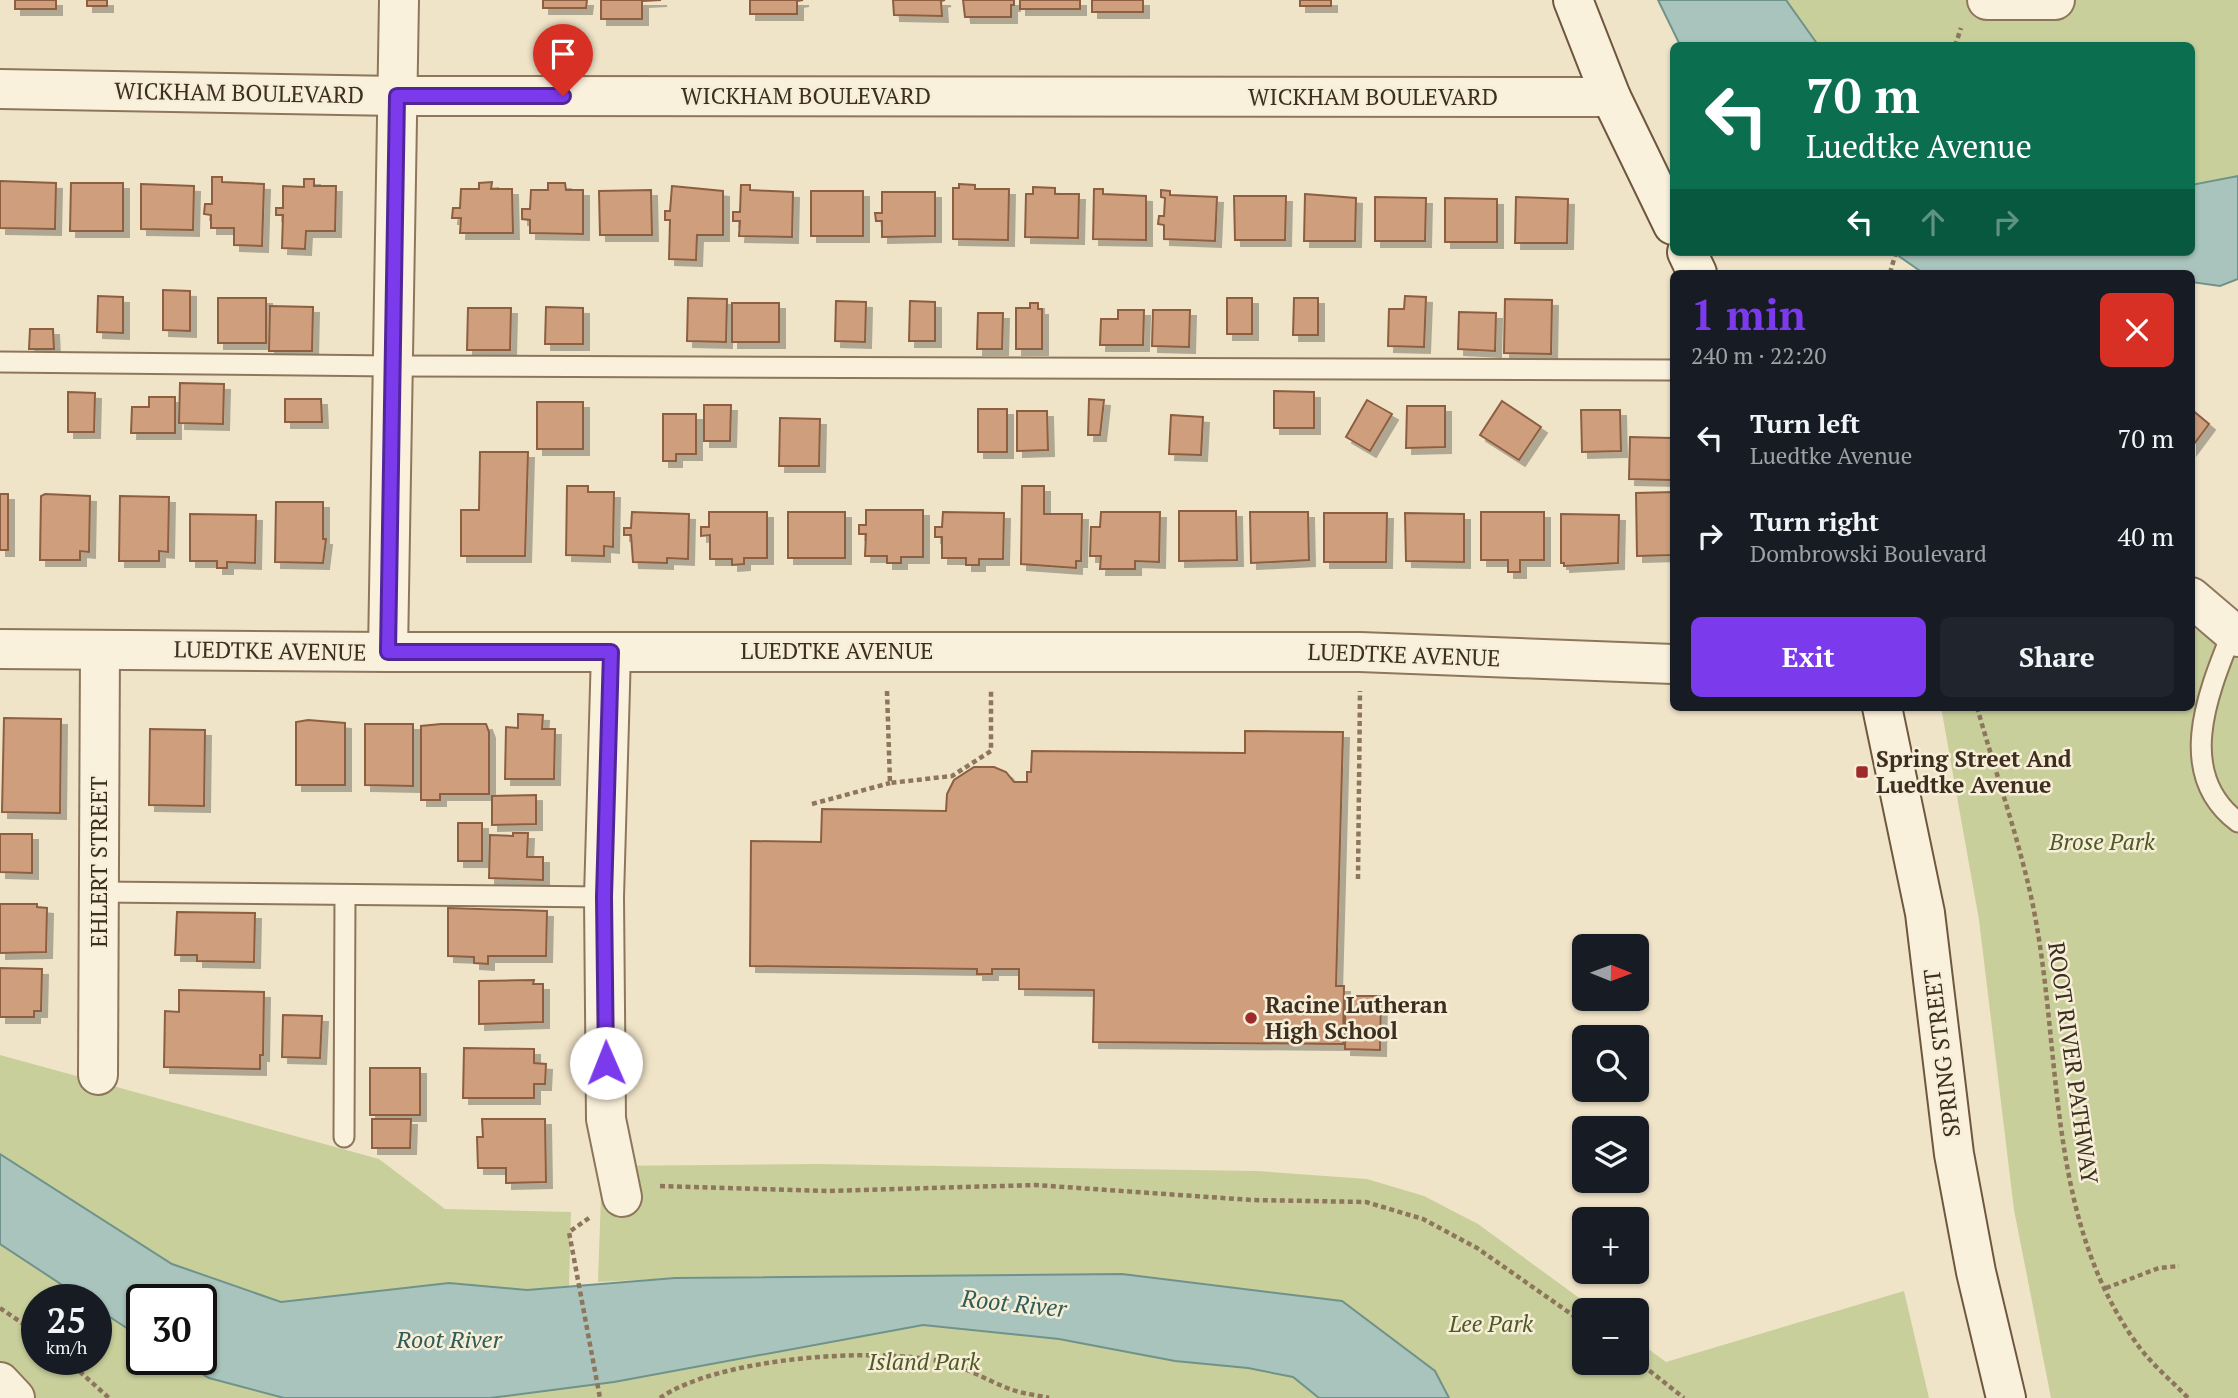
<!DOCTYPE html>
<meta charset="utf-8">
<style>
:root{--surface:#171b24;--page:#20242c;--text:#f1f3f6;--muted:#9ea1a6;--accent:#7c3aed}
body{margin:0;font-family:"PT Serif",serif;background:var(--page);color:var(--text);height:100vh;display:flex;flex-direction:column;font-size:26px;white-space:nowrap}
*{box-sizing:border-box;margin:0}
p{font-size:23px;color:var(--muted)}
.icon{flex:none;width:38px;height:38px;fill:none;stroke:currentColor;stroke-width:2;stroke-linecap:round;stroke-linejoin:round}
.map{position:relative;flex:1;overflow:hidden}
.panel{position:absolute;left:1670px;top:270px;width:525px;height:441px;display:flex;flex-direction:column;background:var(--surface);border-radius:10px;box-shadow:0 2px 5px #0004}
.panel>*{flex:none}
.banner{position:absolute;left:1670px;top:42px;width:525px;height:214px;border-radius:10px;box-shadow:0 2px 5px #0004;background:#0b6e4f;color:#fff;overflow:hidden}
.needle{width:46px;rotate:91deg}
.tools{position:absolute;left:1572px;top:934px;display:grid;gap:14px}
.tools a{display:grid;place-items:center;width:77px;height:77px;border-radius:10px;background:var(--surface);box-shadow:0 2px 5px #0004;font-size:35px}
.speed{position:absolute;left:21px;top:1284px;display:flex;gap:14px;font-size:35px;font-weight:700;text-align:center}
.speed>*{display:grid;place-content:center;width:91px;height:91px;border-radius:50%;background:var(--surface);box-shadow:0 2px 5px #0004;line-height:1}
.speed small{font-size:18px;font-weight:400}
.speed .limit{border:4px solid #111;border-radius:10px;background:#fff;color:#111}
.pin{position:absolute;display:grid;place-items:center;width:60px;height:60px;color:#fff;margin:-72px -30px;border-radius:50% 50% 50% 0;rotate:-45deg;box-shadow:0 0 7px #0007}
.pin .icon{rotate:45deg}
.me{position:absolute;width:77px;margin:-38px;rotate:359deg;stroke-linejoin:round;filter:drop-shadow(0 0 5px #0008)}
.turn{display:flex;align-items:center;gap:24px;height:147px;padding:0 21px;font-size:32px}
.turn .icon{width:91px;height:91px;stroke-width:2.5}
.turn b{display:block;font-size:49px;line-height:60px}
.lanes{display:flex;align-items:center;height:66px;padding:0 21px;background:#0003;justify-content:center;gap:35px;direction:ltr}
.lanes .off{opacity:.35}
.round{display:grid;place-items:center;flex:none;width:74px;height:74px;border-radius:10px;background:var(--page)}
.headline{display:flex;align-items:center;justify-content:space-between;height:119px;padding:0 21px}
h1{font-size:42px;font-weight:700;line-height:52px;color:var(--accent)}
.action{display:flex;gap:14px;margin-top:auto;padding:14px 21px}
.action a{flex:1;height:80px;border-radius:10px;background:var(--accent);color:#fff;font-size:28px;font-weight:700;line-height:80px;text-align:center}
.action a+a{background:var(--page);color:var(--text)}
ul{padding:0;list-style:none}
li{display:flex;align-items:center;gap:21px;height:98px;padding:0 21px}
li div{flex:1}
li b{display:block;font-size:26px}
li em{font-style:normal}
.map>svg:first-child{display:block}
.green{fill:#c9cf9b}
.water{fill:#a9c4bc;stroke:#6f938a;stroke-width:2}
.building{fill:#cf9f7d;stroke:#8d5f41;stroke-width:2;filter:url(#shadow)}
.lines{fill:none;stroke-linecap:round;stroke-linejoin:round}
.lane-casing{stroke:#8d765c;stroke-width:23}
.street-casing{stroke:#8d765c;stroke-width:42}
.secondary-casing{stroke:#6f573f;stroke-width:42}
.path{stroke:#8d765c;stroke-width:4.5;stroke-dasharray:5 3.5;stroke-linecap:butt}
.lane{stroke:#faf1dc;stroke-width:19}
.street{stroke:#faf1dc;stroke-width:38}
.secondary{stroke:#faf1dc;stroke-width:38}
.route-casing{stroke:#51269a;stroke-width:18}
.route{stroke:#7c3aed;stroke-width:12}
.poi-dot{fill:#9e2a2b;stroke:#f7eed8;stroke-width:2.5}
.labels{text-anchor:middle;stroke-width:5;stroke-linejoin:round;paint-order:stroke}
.street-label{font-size:23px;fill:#3d2e20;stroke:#f7eed8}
.poi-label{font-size:23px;font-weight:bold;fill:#3d2e20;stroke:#f7eed8;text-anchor:start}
.park-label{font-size:23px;font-style:italic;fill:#4d5a26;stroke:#f7eed8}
.water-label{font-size:24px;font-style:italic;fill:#2f5d5a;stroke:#f7eed8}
</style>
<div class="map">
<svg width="2238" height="1398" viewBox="0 0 2238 1398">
<defs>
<filter id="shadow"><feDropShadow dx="6" dy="6" stdDeviation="0" flood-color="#0004"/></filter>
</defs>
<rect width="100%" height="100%" fill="#f0e4c8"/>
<g class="green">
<polygon points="1786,0 2238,0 2238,176 2191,185 2191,46 1818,45"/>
<polygon points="2191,626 2238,658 2238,1398 2051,1398 2014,1210 1979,920 1941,707 2191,707"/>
<polygon points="0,1055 379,1159 445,1209 571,1212 569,1286 527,1290 449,1283 281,1302 172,1264 0,1154"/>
<polygon points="819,1164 1257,1171 1367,1179 1424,1196 1478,1224 1597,1311 1584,1311 1584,1363 1636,1363 1636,1340 1666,1362 1904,1291 1929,1398 1449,1398 1435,1371 1122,1274 675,1278 598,1282 602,1166"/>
<polygon points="0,1244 85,1300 37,1300 37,1360 96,1360 96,1308 142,1338 142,1360 179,1360 209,1378 284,1398 0,1398"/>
<polygon points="923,1325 1059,1339 1175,1361 1248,1368 1293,1377 1319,1398 490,1398 614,1382"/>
</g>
<g class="water">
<polygon points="1658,0 1786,0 1818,45 1680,45"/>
<polygon points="2238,176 2238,279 2220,286 2191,282 2191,273 1923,273 1893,252 2191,252 2191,185"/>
<polygon points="0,1154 172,1264 281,1302 449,1283 527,1290 675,1278 1122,1274 1342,1301 1435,1371 1449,1398 1319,1398 1293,1377 1248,1368 1175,1361 1059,1339 923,1325 614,1382 490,1398 284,1398 209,1378 179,1360 201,1360 201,1300 142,1300 142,1338 96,1308 96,1300 85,1300 0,1244"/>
</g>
<g class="building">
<rect x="15" y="0" width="41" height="9"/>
<rect x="87" y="0" width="20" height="6"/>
<polygon points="543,0 587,0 586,8 543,8"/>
<polygon points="601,0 661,0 642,1 642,19 601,19"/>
<polygon points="750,0 803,0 797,1 797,14 750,14"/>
<polygon points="893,0 945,0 941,1 942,16 894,15"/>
<polygon points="963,0 1014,0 1014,5 1011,5 1011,17 965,17"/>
<rect x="1020" y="0" width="60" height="9"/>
<rect x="1092" y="0" width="51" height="12"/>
<rect x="1300" y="0" width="31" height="6"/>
<polygon points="212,177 222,177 222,182 264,184 262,246 234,245 234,228 211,228 211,215 204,214 205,204 212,204"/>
<polygon points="304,179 314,179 314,186 336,186 335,231 306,231 305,249 282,248 283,215 276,215 276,208 283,208 283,186 304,187"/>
<polygon points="0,181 56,183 55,229 0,228"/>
<polygon points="492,182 491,189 512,189 513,233 460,233 461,218 452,218 453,208 460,208 461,189 479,189 479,183"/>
<polygon points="71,183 123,183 123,231 70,231"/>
<polygon points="548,183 565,183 566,190 583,190 583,234 530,233 530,220 522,219 522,209 530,209 531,190 548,190"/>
<polygon points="141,184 194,186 193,230 141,229"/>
<polygon points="959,184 975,185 975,189 1009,189 1008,240 953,239 953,188 959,188"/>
<polygon points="741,185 750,185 750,190 793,192 792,237 739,236 740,221 733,221 733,212 740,212"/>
<polygon points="672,186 723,191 723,235 697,235 696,260 669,259 670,220 665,220 665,211 670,211"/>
<polygon points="1033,187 1055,188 1055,194 1079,194 1078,238 1025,237 1026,194 1033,194"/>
<polygon points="1094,189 1103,189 1103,194 1146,196 1146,240 1093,239"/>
<polygon points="651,190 652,235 600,235 599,191"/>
<polygon points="1161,190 1170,191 1170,195 1217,197 1215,241 1164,239 1164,225 1158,224 1159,216 1164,216 1165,198 1161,197"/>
<rect x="811" y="191" width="52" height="45"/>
<polygon points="882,192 935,192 935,236 882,237 882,221 876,221 875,213 882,213"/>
<polygon points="1305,194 1356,198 1355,241 1304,241"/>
<polygon points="1234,196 1286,196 1285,240 1235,240"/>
<polygon points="1375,197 1426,198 1425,241 1375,241"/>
<polygon points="1516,197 1568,199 1567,243 1515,243"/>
<polygon points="1445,198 1497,199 1497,242 1445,242"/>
<polygon points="163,290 190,291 190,331 163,330"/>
<polygon points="98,296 123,297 123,333 97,332"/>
<polygon points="1405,296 1426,297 1424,347 1388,346 1389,309 1404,309"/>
<rect x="218" y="298" width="48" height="45"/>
<polygon points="688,298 727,299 726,342 687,341"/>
<rect x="1227" y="298" width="25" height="36"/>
<polygon points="1294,298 1318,298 1318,335 1293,335"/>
<polygon points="1505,299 1552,300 1551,354 1504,353"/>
<polygon points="836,301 866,302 865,342 835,341"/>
<polygon points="910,301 935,302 935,341 909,341"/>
<rect x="732" y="303" width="47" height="39"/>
<polygon points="1030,303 1038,303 1038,309 1042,309 1042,349 1016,349 1016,308 1030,308"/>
<polygon points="270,306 313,307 312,351 269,351"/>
<polygon points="546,307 583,308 583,344 545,344"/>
<polygon points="468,308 511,308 510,350 467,350"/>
<polygon points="1118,310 1144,310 1143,345 1100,345 1101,319 1118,319"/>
<polygon points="1153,310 1190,310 1189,347 1152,346"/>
<polygon points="1459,312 1496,313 1495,351 1458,349"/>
<polygon points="978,313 1003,313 1002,349 977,349"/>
<polygon points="30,329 53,329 54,349 29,349"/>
<polygon points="180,383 224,384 223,424 179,423"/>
<polygon points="1274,391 1314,392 1314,428 1274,428"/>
<polygon points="68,392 95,393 94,432 68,432"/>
<polygon points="149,397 175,397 175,433 131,433 132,407 149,407"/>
<polygon points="285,399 321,399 322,422 285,422"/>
<polygon points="1089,399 1104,400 1100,435 1088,435"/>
<polygon points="1367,400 1392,414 1370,451 1346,437"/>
<polygon points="1502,401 1541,427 1519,460 1480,435"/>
<rect x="537" y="402" width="46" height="47"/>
<polygon points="704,405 731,405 730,441 704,441"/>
<polygon points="1407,406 1445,406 1445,447 1406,448"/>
<rect x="978" y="409" width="29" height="43"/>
<polygon points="2191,409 2209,424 2191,448"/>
<polygon points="1581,410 1620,410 1621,451 1582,452"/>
<polygon points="1017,411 1047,411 1048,450 1017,451"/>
<polygon points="663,414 696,414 696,454 676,454 676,461 663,461"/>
<polygon points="1171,415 1203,417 1201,455 1169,454"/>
<polygon points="780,418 820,419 819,466 779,466"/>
<polygon points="1630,437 1672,438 1671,480 1629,479"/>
<polygon points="480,452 528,452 525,556 461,556 461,510 479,510"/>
<polygon points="567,486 588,486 588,492 614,492 613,547 604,546 604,556 566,555"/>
<polygon points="1022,486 1044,486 1044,514 1082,514 1081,561 1076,561 1076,568 1021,564"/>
<polygon points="1673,492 1673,555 1637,556 1636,493"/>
<rect x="0" y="494" width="8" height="56"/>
<polygon points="45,494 90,496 89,552 80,551 80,560 40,560 41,496"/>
<polygon points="120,496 169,497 168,552 159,551 159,561 119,561"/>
<polygon points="276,502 323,502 323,539 326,539 323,563 275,562"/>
<polygon points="866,510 923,510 923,557 901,557 901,563 887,563 887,556 865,556 866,534 859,534 859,525 866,525"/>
<polygon points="1179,511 1236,511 1237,560 1179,561"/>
<polygon points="632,512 689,514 688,559 667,558 667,563 633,562 631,535 624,535 624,528 631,528"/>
<polygon points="709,512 767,512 767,558 744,558 744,564 732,565 732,559 710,559 710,535 701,536 701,527 709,527"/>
<rect x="788" y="512" width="57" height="46"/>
<polygon points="943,512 1004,513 1003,559 979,559 979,565 966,565 966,558 942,558 942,537 935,537 935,527 942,527"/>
<polygon points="1101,512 1160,512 1159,562 1135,561 1135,569 1100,569 1101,556 1090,556 1091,527 1100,527"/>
<polygon points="1250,512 1308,512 1309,560 1251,563"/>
<polygon points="1481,512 1544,512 1544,560 1520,560 1520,572 1508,572 1508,560 1481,560"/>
<polygon points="1324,513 1387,513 1386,562 1324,562"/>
<polygon points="1405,513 1464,514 1464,562 1406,561"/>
<polygon points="190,514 256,515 255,563 227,562 227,568 217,568 217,561 190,561"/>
<polygon points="1561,514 1619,515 1618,563 1564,566 1564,563 1561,563"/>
<polygon points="518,714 543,715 542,729 555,729 554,779 505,779 506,727 518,728"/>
<polygon points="4,718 61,719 60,813 2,812"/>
<polygon points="308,720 345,723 345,785 296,785 296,722"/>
<polygon points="365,724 413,724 413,786 365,785"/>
<polygon points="441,724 486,724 489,732 489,794 440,794 440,800 421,800 421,726"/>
<polygon points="150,729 205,730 204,806 149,805"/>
<polygon points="1245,731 1343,732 1336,986 1344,986 1343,1044 1093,1042 1094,990 1019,989 1019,969 992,969 992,974 977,974 977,969 750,966 751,841 821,842 822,809 946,811 947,794 954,780 974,767 994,767 1006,772 1014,782 1027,782 1027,772 1031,772 1032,751 1245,753"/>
<polygon points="536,795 536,824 492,825 492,796"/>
<rect x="458" y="823" width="24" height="38"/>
<polygon points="513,833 528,833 527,857 543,857 543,880 489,878 490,835 513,836"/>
<polygon points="0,834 32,834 32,873 0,872"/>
<polygon points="0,904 37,904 37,907 47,908 46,952 0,953"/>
<polygon points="448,908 547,911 546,956 488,956 488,964 474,963 474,957 448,956"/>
<polygon points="177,912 255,913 254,962 197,961 197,955 175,955"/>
<polygon points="0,968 42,969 41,1011 34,1011 34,1017 0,1017"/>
<polygon points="534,980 533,984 543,984 543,1022 479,1024 479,981"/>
<polygon points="179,990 264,992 263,1055 260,1055 260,1069 164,1067 165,1011 179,1012"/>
<polygon points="1345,996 1381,996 1380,1050 1345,1049"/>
<polygon points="283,1015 322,1016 320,1058 282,1057"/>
<polygon points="464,1048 534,1049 534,1063 546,1064 545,1084 534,1084 534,1098 463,1098"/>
<rect x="370" y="1068" width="50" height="47"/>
<polygon points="372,1119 411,1119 410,1148 372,1148"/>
<polygon points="482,1119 545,1119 546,1182 506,1183 506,1168 478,1168 477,1137 483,1137"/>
</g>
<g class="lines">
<defs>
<g id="lane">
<polyline points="0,362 393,366 1673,370"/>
<path d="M2232 633C2208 693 2174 774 2238 822"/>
<polyline points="99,892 604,897"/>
<polyline points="344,1137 345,895"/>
</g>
<g id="street">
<polyline points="1987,0 2055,0"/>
<polyline points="0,89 397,96 1611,97"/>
<polyline points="2191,597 2238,637"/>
<polyline points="0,649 388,652 1360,652 1673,664"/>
<polyline points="388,652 399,0"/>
<polyline points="611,652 604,897 606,1119 622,1197"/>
<polyline points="98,1075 100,650"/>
<polyline points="0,1382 15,1398"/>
</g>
<g id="secondary">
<polyline points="1573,0 1611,97 1673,225"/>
<polyline points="1687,252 1697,273"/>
<polyline points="1882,707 1925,913 1954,1154 1976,1272 2006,1398"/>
</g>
</defs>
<use href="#lane" class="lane-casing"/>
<use href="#street" class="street-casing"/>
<use href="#secondary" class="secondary-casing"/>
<g class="path">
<polyline points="1955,46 1961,28"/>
<polyline points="1890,273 1896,252"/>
<polyline points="887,691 890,783 952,776 991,751 991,690"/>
<path d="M1977 707C1995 771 2018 836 2032 901 2063 1048 2044 1216 2137 1344 2152 1365 2171 1380 2188 1398"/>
<polyline points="812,804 890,783"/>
<polyline points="1358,879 1360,691"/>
<polyline points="660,1186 829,1191 1035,1185 1252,1200 1366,1202 1423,1219 1477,1248 1584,1323"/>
<polyline points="589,1218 569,1232 600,1398"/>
<polyline points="2106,1288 2159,1268 2179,1266"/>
<polyline points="0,1308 37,1333"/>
<polyline points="67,1360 109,1398"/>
<polyline points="1636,1360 1684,1398"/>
<path d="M660 1398C717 1358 875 1346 943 1362 967 1367 989 1382 1013 1390 1024 1394 1037 1395 1049 1398"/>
</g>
<use href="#lane" class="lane"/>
<use href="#street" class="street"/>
<use href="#secondary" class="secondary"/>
</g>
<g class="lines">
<defs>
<polyline id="route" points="563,96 397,96 388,652 611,652 604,897 606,1063"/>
</defs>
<use href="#route" class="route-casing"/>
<use href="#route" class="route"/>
</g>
<g class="poi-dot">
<rect x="1855" y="765" width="14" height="14" rx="3.5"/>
<circle cx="1251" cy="1018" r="7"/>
</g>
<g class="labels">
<g class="street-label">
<text transform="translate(239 93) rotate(1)" y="8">WICKHAM BOULEVARD</text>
<text x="806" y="104">WICKHAM BOULEVARD</text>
<text x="1373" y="105">WICKHAM BOULEVARD</text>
<text transform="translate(270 651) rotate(1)" y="8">LUEDTKE AVENUE</text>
<text x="837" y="659">LUEDTKE AVENUE</text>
<text transform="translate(1404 655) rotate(2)" y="8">LUEDTKE AVENUE</text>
<text transform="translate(99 862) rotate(-90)" y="8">EHLERT STREET</text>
<text transform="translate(1942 1053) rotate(-97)" y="8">SPRING STREET</text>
<text transform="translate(2073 1063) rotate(82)" y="8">ROOT RIVER PATHWAY</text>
</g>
<g class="poi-label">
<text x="1876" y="767">Spring Street And<tspan x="1876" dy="26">Luedtke Avenue</tspan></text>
<text x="1265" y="1013">Racine Lutheran<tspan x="1265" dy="26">High School</tspan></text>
</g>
<g class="park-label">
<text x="2102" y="850">Brose Park</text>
<text x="1491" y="1332">Lee Park</text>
<text x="924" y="1370">Island Park</text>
</g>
<g class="water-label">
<text transform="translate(1014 1304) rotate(6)" y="8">Root River</text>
<text x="449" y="1348">Root River</text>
</g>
</g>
</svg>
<div class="tools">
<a><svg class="needle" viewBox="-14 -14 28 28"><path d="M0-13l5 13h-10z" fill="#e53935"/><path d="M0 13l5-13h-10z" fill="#9ea1a6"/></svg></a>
<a><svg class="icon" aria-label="search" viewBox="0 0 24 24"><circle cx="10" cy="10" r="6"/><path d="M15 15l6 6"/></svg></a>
<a><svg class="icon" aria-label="layers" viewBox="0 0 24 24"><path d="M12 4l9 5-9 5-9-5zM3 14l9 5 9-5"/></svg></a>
<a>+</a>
<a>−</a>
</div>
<div class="speed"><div>25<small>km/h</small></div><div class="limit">30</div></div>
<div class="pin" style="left:563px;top:96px;background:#d93025"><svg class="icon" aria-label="arrive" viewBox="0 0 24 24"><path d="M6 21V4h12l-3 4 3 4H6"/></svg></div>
<svg class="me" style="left:606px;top:1063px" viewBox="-20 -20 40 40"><circle r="19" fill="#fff"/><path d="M0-13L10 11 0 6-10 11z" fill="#7c3aed"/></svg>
<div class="banner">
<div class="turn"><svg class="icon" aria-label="left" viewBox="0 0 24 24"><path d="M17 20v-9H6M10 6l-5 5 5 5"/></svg><div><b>70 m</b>Luedtke Avenue</div></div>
<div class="lanes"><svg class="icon" aria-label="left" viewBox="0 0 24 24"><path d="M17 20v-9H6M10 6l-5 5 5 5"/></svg><svg class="icon off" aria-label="ahead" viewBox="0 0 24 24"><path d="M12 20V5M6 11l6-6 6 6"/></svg><svg class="icon off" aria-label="right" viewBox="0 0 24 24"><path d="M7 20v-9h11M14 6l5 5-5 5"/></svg></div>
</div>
<section class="panel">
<div class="headline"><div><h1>1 min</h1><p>240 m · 22:20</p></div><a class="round" style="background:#d93025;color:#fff"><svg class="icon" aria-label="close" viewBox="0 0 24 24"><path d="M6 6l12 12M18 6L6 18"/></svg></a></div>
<ul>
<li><svg class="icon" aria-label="left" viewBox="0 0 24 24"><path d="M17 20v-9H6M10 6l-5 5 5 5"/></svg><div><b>Turn left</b><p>Luedtke Avenue</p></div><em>70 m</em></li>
<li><svg class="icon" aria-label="right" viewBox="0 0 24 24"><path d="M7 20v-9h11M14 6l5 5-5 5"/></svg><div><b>Turn right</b><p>Dombrowski Boulevard</p></div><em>40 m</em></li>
</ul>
<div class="action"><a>Exit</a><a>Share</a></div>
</section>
</div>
